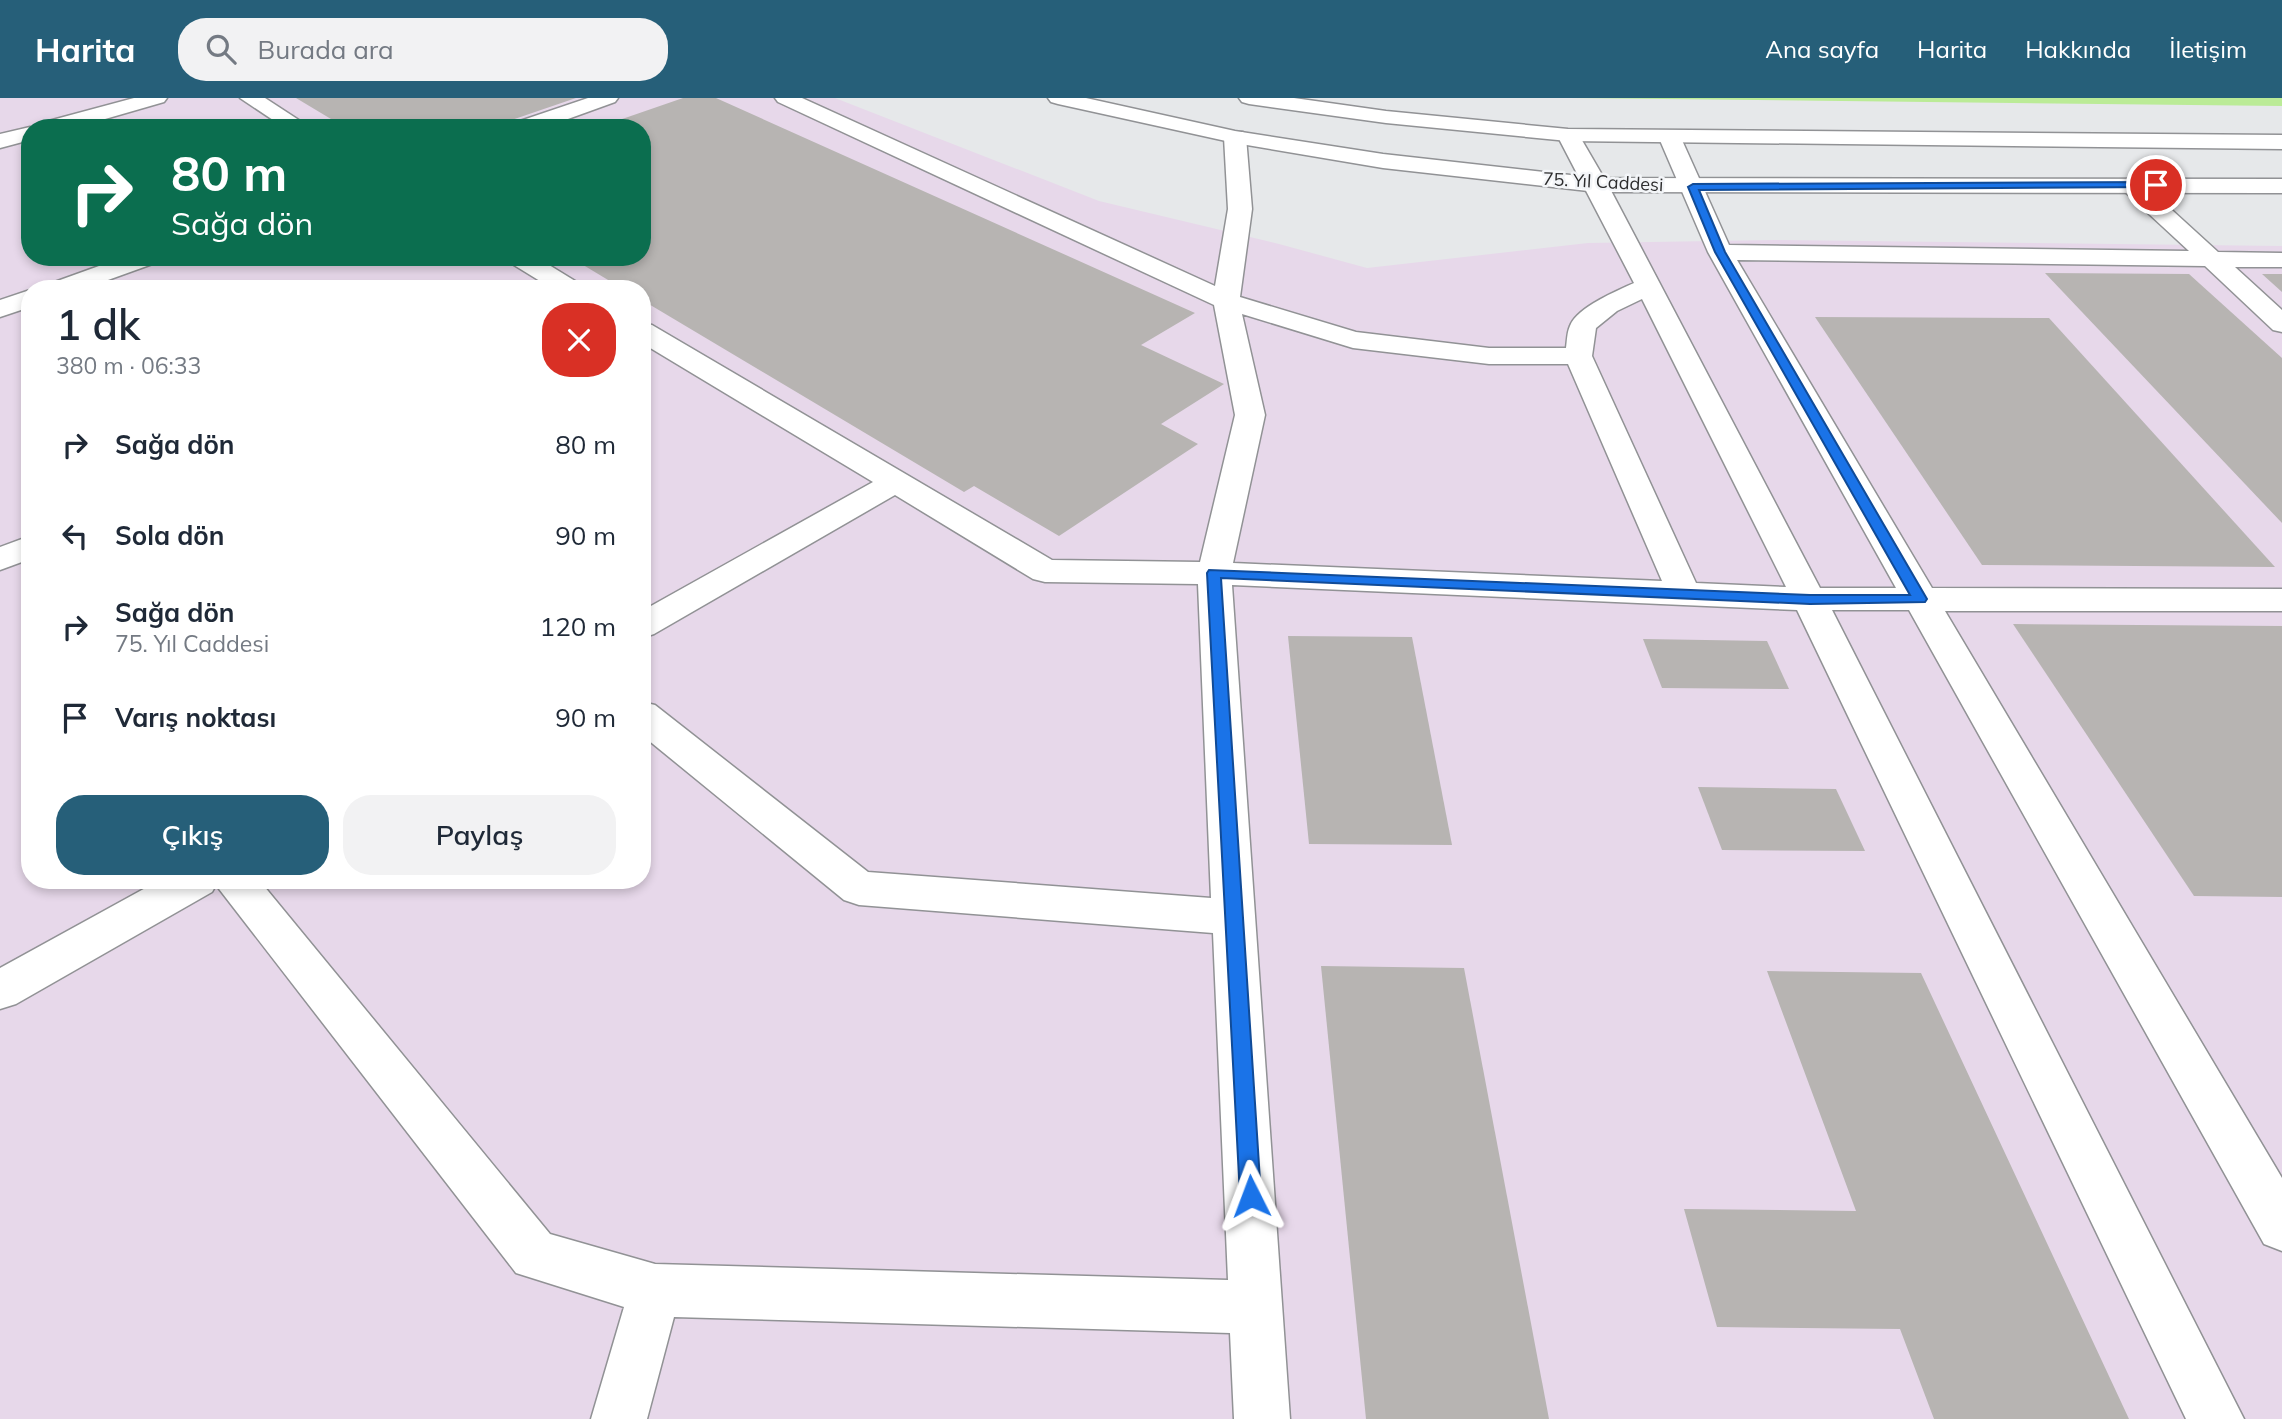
<!DOCTYPE html>
<html lang="tr">
<meta charset="utf-8">
<style>
:root{--surface:#fff;--page:#f2f2f3;--text:#1f2937;--muted:#747a83;--accent:#265f79}
body{margin:0;font-family:Mulish,sans-serif;background:var(--page);color:var(--text);height:100vh;display:flex;flex-direction:column;font-size:26px;white-space:nowrap}
*{box-sizing:border-box;margin:0}
p{font-size:23px;color:var(--muted)}
.icon{flex:none;width:38px;height:38px;fill:none;stroke:currentColor;stroke-width:2;stroke-linecap:round;stroke-linejoin:round}
.map{position:relative;flex:1;overflow:hidden}
.side{position:absolute;left:21px;top:182px;width:630px;height:609px;display:flex;flex-direction:column;background:var(--surface);border-radius:28px;box-shadow:0 4px 10px #0003}
.side>*{flex:none}
.top-card{position:absolute;left:21px;top:21px;width:630px;height:147px;border-radius:28px;box-shadow:0 4px 10px #0003;background:#0b6e4f;color:#fff;overflow:hidden}
.pin{position:absolute;display:grid;place-items:center;width:60px;height:60px;color:#fff;margin:-30px;border:4px solid #fff;border-radius:50%;box-shadow:0 2px 7px #0007}
.me{position:absolute;width:77px;margin:-38px;rotate:357deg;stroke-linejoin:round;filter:drop-shadow(0 0 5px #0008)}
.turn{display:flex;align-items:center;gap:24px;height:147px;padding:0 35px;font-size:32px}
.turn .icon{width:91px;height:91px;stroke-width:2.5}
.turn b{display:block;font-size:49px;line-height:60px}
.round{display:grid;place-items:center;flex:none;width:74px;height:74px;border-radius:28px;background:var(--page)}
.overview{display:flex;align-items:center;justify-content:space-between;height:119px;padding:0 35px}
h1{font-size:42px;font-weight:600;line-height:52px}
.cta{display:flex;gap:14px;margin-top:auto;padding:14px 35px}
.cta a{flex:1;height:80px;border-radius:28px;background:var(--accent);color:#fff;font-size:28px;font-weight:600;line-height:80px;text-align:center}
.cta a+a{background:var(--page);color:var(--text)}
ul{padding:0;list-style:none}
li{display:flex;align-items:center;gap:21px;height:91px;padding:0 35px}
li div{flex:1}
li b{display:block;font-size:26px}
li em{font-style:normal}
header{display:flex;align-items:center;gap:42px;box-sizing:border-box;height:98px;padding:0 35px;background:var(--accent);color:#fff}
header strong{font-size:33px}
nav{display:flex;gap:38px;margin-inline-start:auto;font-size:24px}
.search{width:490px;height:63px;background:var(--page);display:flex;align-items:center;gap:18px;box-sizing:border-box;padding:0 24px;border-radius:28px;color:var(--muted);font-size:26px}
.map>svg:first-child{display:block}
.industrial{fill:#e7d8ea;fill-rule:evenodd}
.green{fill:#bbeb97}
.building{fill:#b7b4b2}
.lines{fill:none;stroke-linecap:round;stroke-linejoin:round}
.minor-casing{stroke:#919295;stroke-width:3}
.major-casing{stroke:#919295;stroke-width:3}
.minor{fill:#fff;fill-rule:evenodd}
.major{fill:#fff;fill-rule:evenodd}
.route{fill:#1a73e8;stroke:#114b97;stroke-width:2}
.labels{text-anchor:middle;stroke-width:5;stroke-linejoin:round;paint-order:stroke}
.far-street-label{font-size:18px;fill:#2d2d2e;stroke:#f3f5f8}
</style>
<header>
<strong>Harita</strong>
<div class="search"><svg class="icon" aria-label="search" viewBox="0 0 24 24"><circle cx="10" cy="10" r="6"/><path d="M15 15l6 6"/></svg>Burada ara</div>
<nav><a>Ana sayfa</a><a>Harita</a><a>Hakkında</a><a>İletişim</a></nav>
</header>
<div class="map">
<svg width="2282" height="1321" viewBox="0 0 2282 1321">
<rect width="100%" height="100%" fill="#e6e8ea"/>
<path class="industrial" d="M0 0H835L1099 103 1279 146 1367 170 1588 145 1776 142 2282 148V1321H0ZM30 30H642V159H30ZM30 191H642V782H30Z"/>
<polygon class="green" points="1569,0 2282,0 2282,8 1571,0"/>
<g class="building">
<polygon points="296,0 576,0 488,30 346,30"/>
<polygon points="683,0 716,0 1195,215 1141,247 1224,286 1161,326 1198,346 1059,438 974,388 964,394 642,202 642,191 623,191 570,159 642,159 642,30 599,29"/>
<polygon points="2045,175 2189,176 2282,260 2282,425"/>
<polygon points="2262,176 2282,176 2282,194"/>
<polygon points="1815,219 2049,220 2275,469 1982,467"/>
<polygon points="2013,526 2282,528 2282,799 2194,798"/>
<polygon points="1288,538 1412,539 1452,747 1309,746"/>
<polygon points="1643,541 1767,543 1789,591 1662,590"/>
<polygon points="1698,689 1836,691 1865,753 1722,752"/>
<polygon points="1321,868 1464,870 1549,1321 1366,1321"/>
<polygon points="1767,873 1921,875 2129,1321 1934,1321 1900,1231 1717,1229 1684,1111 1856,1113"/>
</g>
<g class="lines">
<defs>
<g id="minor">
<polygon points="134,0 167,0 164,4 74,30 38,30 41,25"/>
<polygon points="240,0 265,0 311,30 285,30"/>
<polygon points="588,0 618,0 615,4 543,30 511,30 514,25"/>
<path d="M775 0H802L1215 188 1228 111 1224 39 1227 34H1243L1246 39 1252 111 1240 199 1356 234 1489 250H1566C1567 243 1567 234 1570 228 1577 209 1617 193 1634 185L1557 37 1560 32H1576L1608 87 1820 490H1896L1708 154 1659 40 1662 35H1678L1681 40 1729 147 2189 153 2123 92 2120 87 2123 82H2139L2218 154 2282 155V169H2235L2282 212V234L2273 232 2205 168 1737 162 1932 490 2282 491V513H1945L2282 1080V1153L2264 1146 1909 512H1832L2244 1321H2186L1797 512 1232 487 1290 1321H1234L1230 1235 674 1219 647 1321H591L624 1209 516 1175 216 787 212 794 16 906 0 911V870L160 782H259L550 1136 655 1166 1228 1182 1213 835 859 807 844 802 642 637V604L655 607 868 774 1211 800 1198 486 1045 484 1033 481 895 397 654 536 642 540V513L873 384 642 245V225L652 227 1052 462 1200 464 1235 317 1214 207 778 4ZM1642 201 1786 489 1696 485 1592 258 1596 230 1617 213ZM1242 216 1353 250 1489 266H1568L1662 483 1233 465 1265 317Z"/>
<polygon points="30,29 35,30 30,30 30,42 0,50 0,36"/>
<polygon points="124,159 161,159 158,164 83,191 45,191 49,186"/>
<polygon points="506,159 536,159 580,186 584,191 553,191 509,164"/>
<polygon points="30,192 30,209 0,219 0,202"/>
<polygon points="30,438 30,461 0,472 0,449"/>
</g>
<g id="major">
<polygon points="1048,0 1086,0 1235,33 1383,56 1597,80 2282,81 2282,95 1597,94 1383,70 1235,45 1058,6 1051,4"/>
<polygon points="1239,0 1294,0 1386,13 1568,31 2282,37 2282,51 1568,43 1386,25 1249,6 1242,4"/>
</g>
</defs>
<use href="#minor" class="minor-casing"/>
<use href="#major" class="major-casing"/>
<use href="#minor" class="minor"/>
<use href="#major" class="major"/>
</g>
<polygon class="route" points="2156,84 2159,85 2159,89 1699,92 1725,154 1927,501 1925,504 1810,506 1221,480 1261,1098 1258,1105 1251,1108 1243,1105 1240,1098 1207,475 1209,472 1810,497 1910,497 1715,154 1688,89 1693,86"/>
<g class="labels">
<g class="far-street-label">
<text transform="translate(1603 84) rotate(3)" y="6">75. Yıl Caddesi</text>
</g>
</g>
</svg>
<div class="pin" style="left:2156px;top:87px;background:#d93025"><svg class="icon" aria-label="arrive" viewBox="0 0 24 24"><path d="M6 21V4h12l-3 4 3 4H6"/></svg></div>
<svg class="me" style="left:1251px;top:1098px" viewBox="-20 -20 40 40"><path d="M0-17L14 15 0 8-14 15z" fill="#1a73e8" stroke="#fff" stroke-width="4"/></svg>
<div class="top-card">
<div class="turn"><svg class="icon" aria-label="right" viewBox="0 0 24 24"><path d="M7 20v-9h11M14 6l5 5-5 5"/></svg><div><b>80 m</b>Sağa dön</div></div>
</div>
<section class="side">
<div class="overview"><div><h1>1 dk</h1><p>380 m · 06:33</p></div><a class="round" style="background:#d93025;color:#fff"><svg class="icon" aria-label="close" viewBox="0 0 24 24"><path d="M6 6l12 12M18 6L6 18"/></svg></a></div>
<ul>
<li><svg class="icon" aria-label="right" viewBox="0 0 24 24"><path d="M7 20v-9h11M14 6l5 5-5 5"/></svg><div><b>Sağa dön</b></div><em>80 m</em></li>
<li><svg class="icon" aria-label="left" viewBox="0 0 24 24"><path d="M17 20v-9H6M10 6l-5 5 5 5"/></svg><div><b>Sola dön</b></div><em>90 m</em></li>
<li><svg class="icon" aria-label="right" viewBox="0 0 24 24"><path d="M7 20v-9h11M14 6l5 5-5 5"/></svg><div><b>Sağa dön</b><p>75. Yıl Caddesi</p></div><em>120 m</em></li>
<li><svg class="icon" aria-label="arrive" viewBox="0 0 24 24"><path d="M6 21V4h12l-3 4 3 4H6"/></svg><div><b>Varış noktası</b></div><em>90 m</em></li>
</ul>
<div class="cta"><a>Çıkış</a><a>Paylaş</a></div>
</section>
</div>
